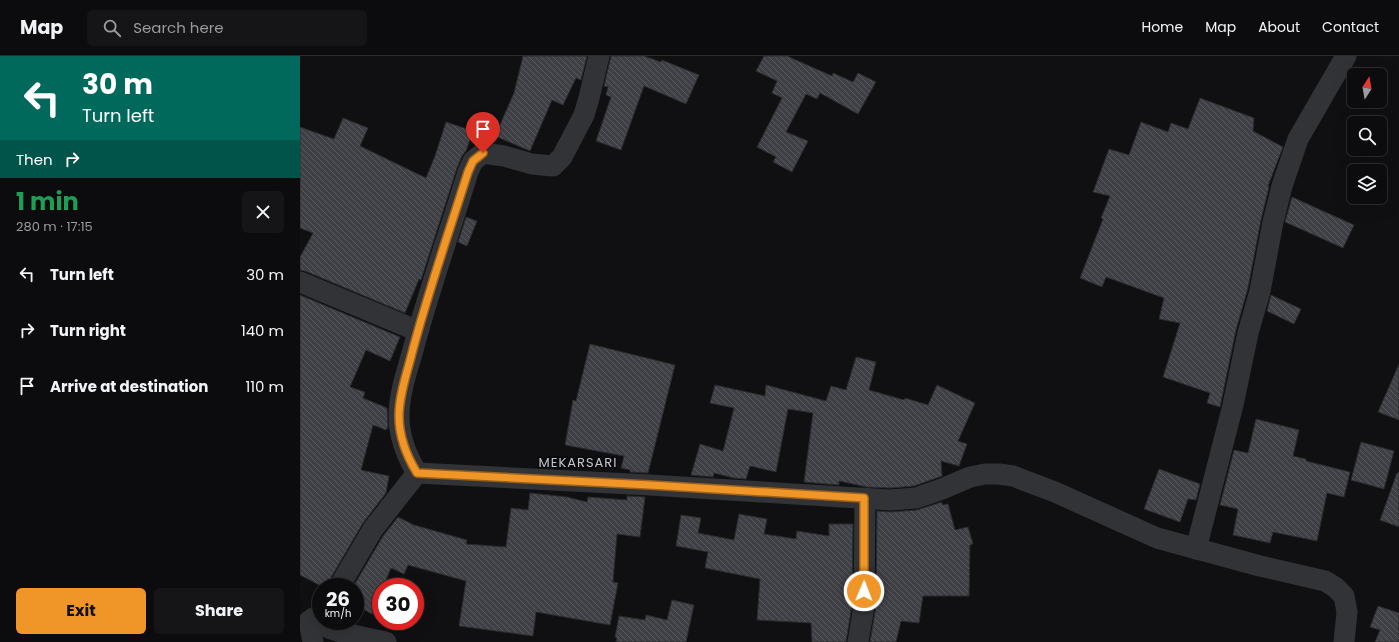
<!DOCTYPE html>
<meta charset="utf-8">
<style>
:root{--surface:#0c0c0e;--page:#151517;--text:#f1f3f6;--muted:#9a9b9e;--line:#2c2c2e;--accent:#f09629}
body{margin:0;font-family:Poppins,sans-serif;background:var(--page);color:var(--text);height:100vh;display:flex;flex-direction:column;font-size:15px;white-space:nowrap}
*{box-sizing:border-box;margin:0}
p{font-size:13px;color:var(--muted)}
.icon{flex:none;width:22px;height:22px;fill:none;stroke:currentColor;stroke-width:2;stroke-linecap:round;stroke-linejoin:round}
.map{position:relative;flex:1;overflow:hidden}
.drawer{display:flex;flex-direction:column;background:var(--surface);width:300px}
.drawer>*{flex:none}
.top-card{background:#00695c;color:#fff;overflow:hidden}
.needle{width:26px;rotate:11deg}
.buttons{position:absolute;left:1047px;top:12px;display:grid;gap:8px}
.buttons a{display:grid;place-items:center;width:40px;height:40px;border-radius:6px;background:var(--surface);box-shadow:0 4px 16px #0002,0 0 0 1px var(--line);font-size:20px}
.speed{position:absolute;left:12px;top:522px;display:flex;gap:8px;font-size:20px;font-weight:700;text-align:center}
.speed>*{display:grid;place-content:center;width:52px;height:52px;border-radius:50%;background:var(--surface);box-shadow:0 4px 16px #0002,0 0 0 1px var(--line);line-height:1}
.speed small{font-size:10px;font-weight:400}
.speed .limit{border:6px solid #d22;background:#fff;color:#111}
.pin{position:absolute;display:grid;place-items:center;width:34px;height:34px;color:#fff;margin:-41px -17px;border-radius:50% 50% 50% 0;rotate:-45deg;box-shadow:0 0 4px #0007}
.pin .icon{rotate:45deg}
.me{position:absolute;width:44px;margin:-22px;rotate:1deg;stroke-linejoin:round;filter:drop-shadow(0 0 3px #0008)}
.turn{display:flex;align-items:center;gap:14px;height:84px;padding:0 16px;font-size:18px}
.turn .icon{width:52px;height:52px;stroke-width:2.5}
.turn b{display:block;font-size:28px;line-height:34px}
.then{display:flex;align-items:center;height:38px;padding:0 16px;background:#0003;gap:8px;font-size:15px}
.round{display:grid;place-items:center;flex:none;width:42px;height:42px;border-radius:6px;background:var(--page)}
.overview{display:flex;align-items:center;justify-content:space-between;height:68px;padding:0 16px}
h1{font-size:24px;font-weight:700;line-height:30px;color:#1e9e55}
.cta{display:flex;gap:8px;margin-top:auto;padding:8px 16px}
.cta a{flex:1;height:46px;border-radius:6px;background:var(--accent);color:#111;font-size:16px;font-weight:700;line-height:46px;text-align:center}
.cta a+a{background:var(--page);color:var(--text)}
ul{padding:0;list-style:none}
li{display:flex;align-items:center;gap:12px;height:56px;padding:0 16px}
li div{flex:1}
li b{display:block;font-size:15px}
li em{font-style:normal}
header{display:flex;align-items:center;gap:24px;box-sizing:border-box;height:56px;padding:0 20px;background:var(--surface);border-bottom:1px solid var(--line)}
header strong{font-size:19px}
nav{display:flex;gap:22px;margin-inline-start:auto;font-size:14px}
.search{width:280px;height:36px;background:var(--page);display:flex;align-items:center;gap:10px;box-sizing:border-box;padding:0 14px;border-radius:6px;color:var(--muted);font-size:15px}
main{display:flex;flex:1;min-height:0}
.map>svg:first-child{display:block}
.building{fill:url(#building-back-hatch);stroke:#2a2b2e}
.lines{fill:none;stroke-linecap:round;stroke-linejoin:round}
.street{stroke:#313337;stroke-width:21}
.route-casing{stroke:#9c621b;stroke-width:10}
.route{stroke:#f09629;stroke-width:7}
.labels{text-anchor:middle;stroke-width:4;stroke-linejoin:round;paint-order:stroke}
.quarter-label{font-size:13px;letter-spacing:1px;fill:#c2c7ce;stroke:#0b0b0d}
</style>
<header>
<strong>Map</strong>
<div class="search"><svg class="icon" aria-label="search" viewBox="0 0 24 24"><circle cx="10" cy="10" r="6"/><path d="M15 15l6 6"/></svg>Search here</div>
<nav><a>Home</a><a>Map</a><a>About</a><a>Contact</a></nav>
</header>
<main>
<section class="drawer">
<div class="top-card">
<div class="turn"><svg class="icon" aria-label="left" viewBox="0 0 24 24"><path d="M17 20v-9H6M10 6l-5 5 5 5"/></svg><div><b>30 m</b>Turn left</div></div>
<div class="then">Then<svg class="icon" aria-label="right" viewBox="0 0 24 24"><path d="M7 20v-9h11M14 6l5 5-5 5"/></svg></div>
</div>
<div class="overview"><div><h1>1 min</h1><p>280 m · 17:15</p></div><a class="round"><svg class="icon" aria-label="close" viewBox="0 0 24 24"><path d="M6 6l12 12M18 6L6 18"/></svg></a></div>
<ul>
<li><svg class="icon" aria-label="left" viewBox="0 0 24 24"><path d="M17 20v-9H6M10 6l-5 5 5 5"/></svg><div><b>Turn left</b></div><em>30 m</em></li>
<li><svg class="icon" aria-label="right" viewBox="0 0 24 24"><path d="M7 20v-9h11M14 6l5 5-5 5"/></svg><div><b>Turn right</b></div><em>140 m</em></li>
<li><svg class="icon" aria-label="arrive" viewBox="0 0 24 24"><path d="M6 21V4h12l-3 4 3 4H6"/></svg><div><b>Arrive at destination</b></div><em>110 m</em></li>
</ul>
<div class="cta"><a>Exit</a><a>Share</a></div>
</section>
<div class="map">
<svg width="1099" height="586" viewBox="0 0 1099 586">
<defs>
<pattern id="building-back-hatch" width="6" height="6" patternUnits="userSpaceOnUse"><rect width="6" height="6" fill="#3f4045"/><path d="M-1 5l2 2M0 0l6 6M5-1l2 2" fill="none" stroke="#58595d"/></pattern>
</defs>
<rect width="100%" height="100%" fill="#101012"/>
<g class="building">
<polygon points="223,0 287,0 281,24 276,22 263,49 252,44 230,95 195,80 214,37"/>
<polygon points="311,0 344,0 361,6 362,4 399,19 386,48 344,30 321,94 296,85 311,41 306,39 308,31 304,30"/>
<polygon points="464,0 487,0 532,20 533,17 553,26 558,17 576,26 558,58 520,37 517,43 506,38 486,76 508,85 492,116 473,106 476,101 457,91 482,42 472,37 477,25 456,15"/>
<polygon points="900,42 954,62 953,75 983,91 968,130 969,131 961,164 948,232 936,274 920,351 907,347 910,337 863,321 880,267 859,263 864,242 806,221 802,231 780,222 803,163 801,162 810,140 793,136 809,93 829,99 841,66 868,76 871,67 888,73"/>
<polygon points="43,62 68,72 60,90 126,122 135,100 146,66 173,75 166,95 162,100 157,112 121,224 119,223 105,257 5,215 0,214 0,201 13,177 0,172 0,71 34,83"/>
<polygon points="992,141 1054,169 1043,192 985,166"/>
<polygon points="166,161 177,165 167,190 158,186"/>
<polygon points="0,239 100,281 90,305 66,294 50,331 65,336 63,342 87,352 88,371 86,374 73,369 61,414 89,420 86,437 63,467 29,525 27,531 23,531 0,519"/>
<polygon points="971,239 1001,253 994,268 967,255"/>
<polygon points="290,288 375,309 348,417 330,416 330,414 321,412 324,400 265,389 273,344 276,345"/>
<polygon points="556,301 576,306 569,334 604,344 605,342 628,349 637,329 675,347 658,385 667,388 659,410 641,405 642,420 614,430 590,432 567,431 539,425 539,429 504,426 513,357 488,353 476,416 450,410 446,423 434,422 414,417 413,421 391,419 400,388 423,395 434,352 410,347 415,329 465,340 466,329 526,345 531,330 546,334"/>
<polygon points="1099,308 1099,364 1078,356"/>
<polygon points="956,363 999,374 993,400 1006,403 1006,405 1050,416 1044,441 1027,437 1017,485 973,476 970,487 933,479 938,453 920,449 934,394 948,397"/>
<polygon points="1061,386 1094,395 1084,433 1051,424"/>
<polygon points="859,413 900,428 896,444 888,443 880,466 844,453"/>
<polygon points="1097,417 1099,417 1099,471 1080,464"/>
<polygon points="230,437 267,441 287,446 288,441 327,444 327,440 345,441 340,481 317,478 313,526 318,527 310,569 236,556 233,580 159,570 166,525 108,509 104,518 91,512 83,531 81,531 81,536 72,558 55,549 55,531 53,531 83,480 98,461 114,469 167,484 166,488 206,491 211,452 228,454"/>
<polygon points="642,446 642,449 648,448 655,474 668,471 673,488 670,489 669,540 623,540 619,567 601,565 596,586 570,586 576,550 577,455 591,456 617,454"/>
<polygon points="439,458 467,463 464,478 496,483 497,475 529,480 529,468 553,468 552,549 546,586 512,586 511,567 457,564 460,523 405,512 408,496 376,490 381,459 401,462 398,477 434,484"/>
<polygon points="372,544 394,549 386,586 316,586 317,582 315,581 319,560 345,564 346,559 367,564"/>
<polygon points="1078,550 1099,557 1099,586 1075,586 1080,574 1070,571"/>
</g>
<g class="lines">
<g class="street">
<polyline points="0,226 118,275"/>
<polyline points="117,417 350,429 590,444 616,442 642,433 670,421 685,418 699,418 713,420 755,436 857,482 960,510 1025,525 1035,531 1044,540 1047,556 1044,586"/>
<path d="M117 417C106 399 99 381 99 360 99 338 107 315 113 294 129 234 150 175 168 116L173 105 183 97 204 100 232 108 253 110 262 101 284 59 289 42 299 0"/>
<polyline points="896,493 933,349 948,277 960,235 973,166 982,130 998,83 1046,0"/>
<polyline points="39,531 73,473 117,417"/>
<polyline points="13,562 29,572 43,577 86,586"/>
<polyline points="9,565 13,586"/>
<polyline points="558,586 564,550 565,442"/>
</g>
</g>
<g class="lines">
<defs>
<path id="route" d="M183 97 173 105 168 116C149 176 128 236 112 297 107 317 99 339 99 360 99 381 106 399 117 417L350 429 564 442V535"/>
</defs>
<use href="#route" class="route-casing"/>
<use href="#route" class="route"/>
</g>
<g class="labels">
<g class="quarter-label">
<text x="278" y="411">MEKARSARI</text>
</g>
</g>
</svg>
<div class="buttons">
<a><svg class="needle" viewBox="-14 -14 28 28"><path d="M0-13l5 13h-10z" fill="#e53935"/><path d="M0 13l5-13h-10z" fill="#9a9b9e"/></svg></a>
<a><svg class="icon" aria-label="search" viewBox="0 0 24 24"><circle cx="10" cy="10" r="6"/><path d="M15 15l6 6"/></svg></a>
<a><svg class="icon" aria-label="layers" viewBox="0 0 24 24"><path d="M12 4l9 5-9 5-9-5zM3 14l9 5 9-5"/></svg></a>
</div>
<div class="speed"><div>26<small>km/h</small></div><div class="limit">30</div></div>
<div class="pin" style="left:183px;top:97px;background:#d93025"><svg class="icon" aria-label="arrive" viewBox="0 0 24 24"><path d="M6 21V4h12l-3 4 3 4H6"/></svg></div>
<svg class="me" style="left:564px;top:535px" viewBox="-20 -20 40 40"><circle r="17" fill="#f09629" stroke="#fff" stroke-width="3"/><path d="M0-11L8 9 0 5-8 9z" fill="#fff"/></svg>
</div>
</main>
